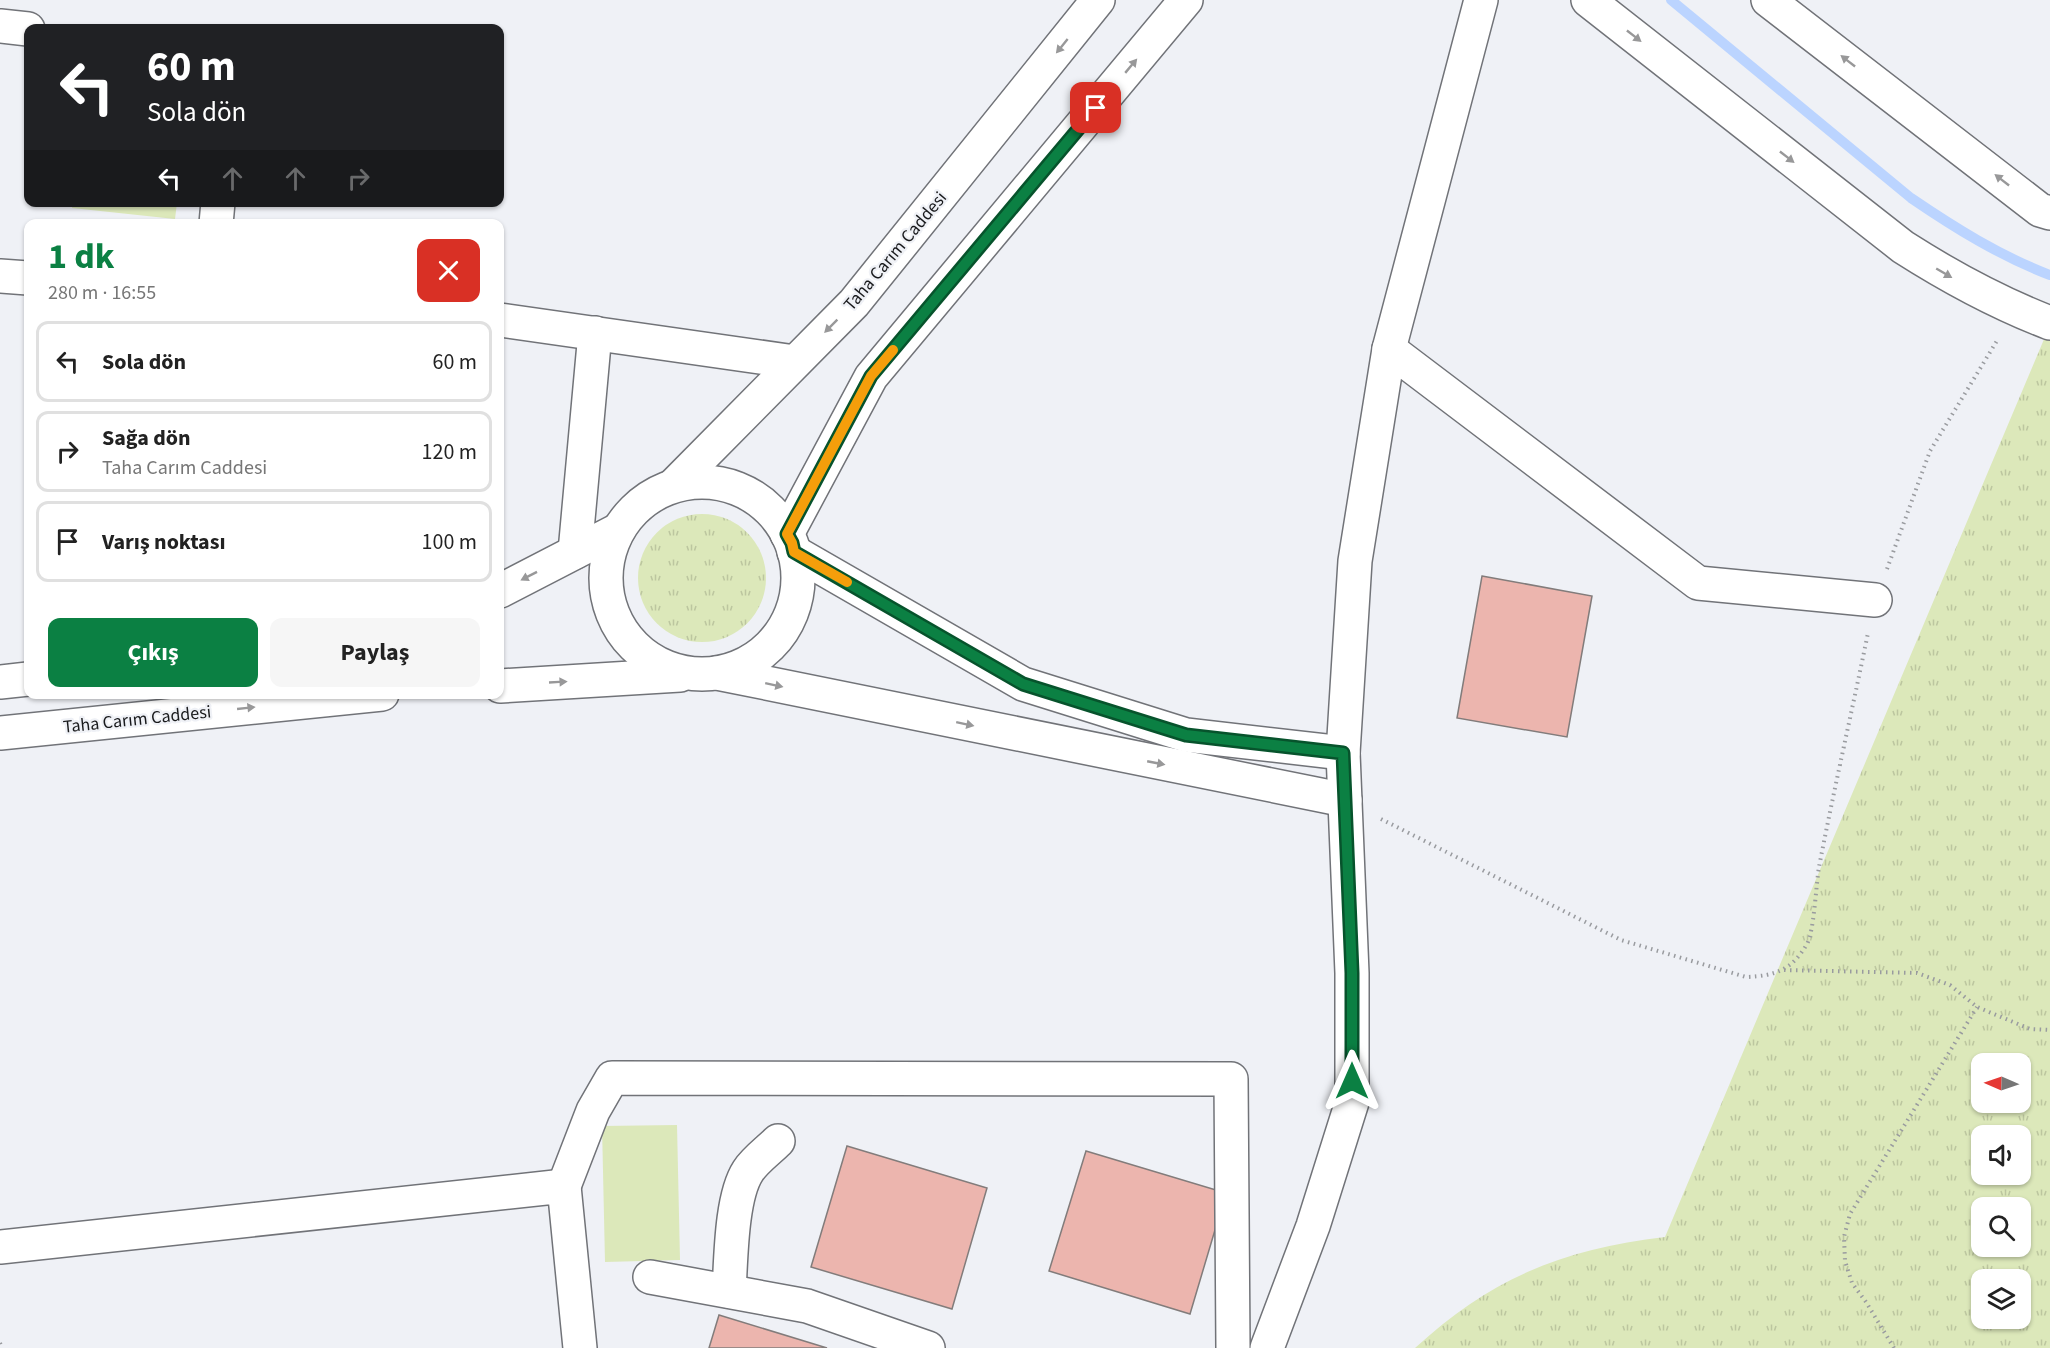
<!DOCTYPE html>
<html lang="tr">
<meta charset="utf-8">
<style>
:root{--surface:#fff;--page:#f6f6f6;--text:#222;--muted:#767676;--line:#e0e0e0;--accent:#0b8043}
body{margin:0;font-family:"Source Sans 3",sans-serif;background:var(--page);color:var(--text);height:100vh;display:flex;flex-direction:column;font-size:22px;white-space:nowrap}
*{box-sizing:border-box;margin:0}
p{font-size:20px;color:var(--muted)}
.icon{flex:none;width:33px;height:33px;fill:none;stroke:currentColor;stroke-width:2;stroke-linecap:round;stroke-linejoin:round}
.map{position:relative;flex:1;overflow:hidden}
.sheet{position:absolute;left:24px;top:219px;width:480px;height:480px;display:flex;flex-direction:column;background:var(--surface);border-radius:12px;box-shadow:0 2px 4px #0004}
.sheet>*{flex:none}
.guide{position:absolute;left:24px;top:24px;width:480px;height:183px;border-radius:12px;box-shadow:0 2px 4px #0004;background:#202124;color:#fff;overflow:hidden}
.needle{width:39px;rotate:272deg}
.fabs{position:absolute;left:1971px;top:1053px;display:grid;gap:12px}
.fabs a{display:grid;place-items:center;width:60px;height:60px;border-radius:12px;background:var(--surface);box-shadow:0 2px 4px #0004;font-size:30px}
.pin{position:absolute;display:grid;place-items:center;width:51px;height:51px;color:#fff;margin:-26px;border-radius:12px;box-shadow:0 3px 9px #0006}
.me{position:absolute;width:66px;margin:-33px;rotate:0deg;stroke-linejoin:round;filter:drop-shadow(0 0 4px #0008)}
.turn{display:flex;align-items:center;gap:21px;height:126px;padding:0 24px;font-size:27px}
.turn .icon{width:78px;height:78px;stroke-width:2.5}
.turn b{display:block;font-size:42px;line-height:51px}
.lanes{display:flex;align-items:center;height:57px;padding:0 24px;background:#0003;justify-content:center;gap:30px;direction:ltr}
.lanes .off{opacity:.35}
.round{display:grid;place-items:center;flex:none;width:63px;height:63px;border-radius:12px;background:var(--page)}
.overview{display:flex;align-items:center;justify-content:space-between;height:102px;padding:0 24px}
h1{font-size:36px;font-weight:700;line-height:45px;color:var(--accent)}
.button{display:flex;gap:12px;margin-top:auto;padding:12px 24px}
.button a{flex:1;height:69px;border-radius:12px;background:var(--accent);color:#fff;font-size:24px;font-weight:700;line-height:69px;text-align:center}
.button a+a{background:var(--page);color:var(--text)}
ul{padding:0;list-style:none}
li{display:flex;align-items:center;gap:18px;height:81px;margin:0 12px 9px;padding:0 12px;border:3px solid var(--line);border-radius:12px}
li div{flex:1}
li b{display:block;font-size:22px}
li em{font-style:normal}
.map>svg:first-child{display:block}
.grass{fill:url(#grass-tufts);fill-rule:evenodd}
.pitch{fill:#dce8ba}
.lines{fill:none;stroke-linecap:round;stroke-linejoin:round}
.stream{stroke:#bbd4ff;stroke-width:10}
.building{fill:#ecb5ae;stroke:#827c7b;stroke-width:1.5}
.minor-casing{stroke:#717378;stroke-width:36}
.major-casing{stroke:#717378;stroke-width:36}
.path{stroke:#999b9f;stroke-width:4;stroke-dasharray:1.5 4.5;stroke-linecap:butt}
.minor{stroke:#fff;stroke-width:33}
.major{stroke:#fff;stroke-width:33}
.oneway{fill:#989899}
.route-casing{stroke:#07532c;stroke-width:15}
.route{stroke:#0b8043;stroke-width:10}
.slow{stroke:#f59e0b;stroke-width:10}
.labels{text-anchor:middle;stroke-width:4.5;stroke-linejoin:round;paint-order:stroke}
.street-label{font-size:18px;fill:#191a1c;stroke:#eff1f6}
</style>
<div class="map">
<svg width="2050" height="1348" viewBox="0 0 2050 1348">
<defs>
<pattern id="grass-tufts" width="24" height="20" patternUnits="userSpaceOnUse" patternTransform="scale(1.5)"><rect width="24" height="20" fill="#dce8ba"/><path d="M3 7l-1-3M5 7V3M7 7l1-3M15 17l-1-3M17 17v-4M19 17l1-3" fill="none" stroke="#bcc69f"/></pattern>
</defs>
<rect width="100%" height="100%" fill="#eff1f6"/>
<g class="grass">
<path d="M2050 325V1348H1415C1491 1278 1563 1249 1665 1237ZM1982 1064H2020V1102H1982ZM1982 1136H2020V1174H1982ZM1982 1208H2020V1246H1982ZM1982 1280H2020V1318H1982Z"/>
<circle cx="702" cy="578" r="64"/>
</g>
<g class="pitch">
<polygon points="73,203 73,202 177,203 175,219 72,208"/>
<polygon points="677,1125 680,1260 605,1262 602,1126"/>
</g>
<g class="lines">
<path class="stream" d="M1671 0 1911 198C1955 228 2000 256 2050 275"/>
</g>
<g class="building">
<polygon points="1482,576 1592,596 1567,737 1457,718"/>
<polygon points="847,1146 987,1188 952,1309 811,1267"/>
<polygon points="1086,1151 1226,1193 1190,1314 1049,1271"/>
<polygon points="719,1315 827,1348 709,1348"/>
</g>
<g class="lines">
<defs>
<g id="minor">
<path d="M1588 0 1903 247C1950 277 1998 303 2050 323"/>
<polyline points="1768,0 2040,210 2050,213"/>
<polyline points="0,26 28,29"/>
<polyline points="216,224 218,202"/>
<polyline points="0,276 28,278"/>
<polyline points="500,320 795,362"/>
<polyline points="1389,349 1698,583 1875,600"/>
<polyline points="575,552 595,333"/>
<polyline points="794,552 1023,684 1186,735 1343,753"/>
<polyline points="717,673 1345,800"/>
<polyline points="564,1186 593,1111 612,1078 1231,1079 1233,1348"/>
<polyline points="0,1247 564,1186 580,1348"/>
<polyline points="650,1277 807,1306 928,1348"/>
<path d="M729 1291C731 1259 731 1197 748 1171 755 1160 769 1150 778 1141"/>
<polyline points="1267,1348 1313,1226 1352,1102 1352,973 1343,753 1355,561 1389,349 1481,0"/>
</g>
<g id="major">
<circle cx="702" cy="578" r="96"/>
<polyline points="674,485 854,303 1098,0"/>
<polyline points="787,534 871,377 1186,0"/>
<polyline points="500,591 618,530"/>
<polyline points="0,682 28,679"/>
<polyline points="500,686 680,675"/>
<polyline points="0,733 382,694"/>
</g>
</defs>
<use href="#minor" class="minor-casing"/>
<use href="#major" class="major-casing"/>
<g class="path">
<polyline points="1887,569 1930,451 1998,339"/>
<path d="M1381 819 1621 940 1746 977C1775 976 1792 970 1807 944 1814 932 1816 885 1819 867 1834 789 1852 711 1868 633"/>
<polyline points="1784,970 1917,973 1950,985 1977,1007 2030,1029 2050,1030"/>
<polyline points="0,1343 2,1348"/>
<polyline points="1894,1348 1866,1302 1852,1283 1845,1261 1844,1237 1850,1214 1977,1007"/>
</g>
<use href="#minor" class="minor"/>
<use href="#major" class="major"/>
</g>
<defs><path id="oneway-solid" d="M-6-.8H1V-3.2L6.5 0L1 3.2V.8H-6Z" transform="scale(1.5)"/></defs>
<g class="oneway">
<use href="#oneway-solid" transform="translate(1634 36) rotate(38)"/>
<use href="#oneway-solid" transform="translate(1062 46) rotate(129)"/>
<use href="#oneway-solid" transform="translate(1848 61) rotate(-142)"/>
<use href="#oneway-solid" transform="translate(1131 66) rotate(-50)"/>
<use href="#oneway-solid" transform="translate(1787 157) rotate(38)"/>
<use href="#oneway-solid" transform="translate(2002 180) rotate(-142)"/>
<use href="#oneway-solid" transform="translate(1944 273) rotate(30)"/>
<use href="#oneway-solid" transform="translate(831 326) rotate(135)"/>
<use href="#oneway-solid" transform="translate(529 576) rotate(153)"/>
<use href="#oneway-solid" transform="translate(558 682) rotate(-3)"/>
<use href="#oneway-solid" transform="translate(774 685) rotate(12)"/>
<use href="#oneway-solid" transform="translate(246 708) rotate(-6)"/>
<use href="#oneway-solid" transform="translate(965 724) rotate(12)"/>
<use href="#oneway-solid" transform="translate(1156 763) rotate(11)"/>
</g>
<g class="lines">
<defs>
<polyline id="route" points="1096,108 871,376 787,534 792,543 794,552 1023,684 1186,735 1343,753 1352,973 1352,1081"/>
</defs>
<use href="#route" class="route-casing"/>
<use href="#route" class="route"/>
<polyline class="slow" points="847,582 794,552 792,543 787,534 871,376 893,350"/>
</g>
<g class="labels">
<g class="street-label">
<text transform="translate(895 251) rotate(-50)" y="6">Taha Carım Caddesi</text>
<text transform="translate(137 719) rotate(-6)" y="6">Taha Carım Caddesi</text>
</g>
</g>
</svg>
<div class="fabs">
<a><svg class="needle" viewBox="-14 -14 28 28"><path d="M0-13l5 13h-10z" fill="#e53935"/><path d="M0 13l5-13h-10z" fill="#767676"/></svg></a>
<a><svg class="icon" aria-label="sound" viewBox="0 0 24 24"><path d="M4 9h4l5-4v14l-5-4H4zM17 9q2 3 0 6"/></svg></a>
<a><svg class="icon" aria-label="search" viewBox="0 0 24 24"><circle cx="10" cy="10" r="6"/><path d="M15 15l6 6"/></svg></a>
<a><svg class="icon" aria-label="layers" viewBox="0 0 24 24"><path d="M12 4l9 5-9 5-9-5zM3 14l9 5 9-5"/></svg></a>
</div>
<div class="pin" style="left:1096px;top:108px;background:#d93025"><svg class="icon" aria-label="arrive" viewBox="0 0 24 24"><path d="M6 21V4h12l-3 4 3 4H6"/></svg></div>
<svg class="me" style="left:1352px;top:1081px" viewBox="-20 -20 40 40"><path d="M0-17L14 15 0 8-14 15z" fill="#0b8043" stroke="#fff" stroke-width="4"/></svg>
<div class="guide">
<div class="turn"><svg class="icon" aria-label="left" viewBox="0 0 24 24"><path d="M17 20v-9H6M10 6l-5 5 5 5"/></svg><div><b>60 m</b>Sola dön</div></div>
<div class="lanes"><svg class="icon" aria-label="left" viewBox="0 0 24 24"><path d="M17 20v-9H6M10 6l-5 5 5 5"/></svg><svg class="icon off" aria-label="ahead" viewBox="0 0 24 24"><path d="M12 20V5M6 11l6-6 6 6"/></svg><svg class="icon off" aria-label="ahead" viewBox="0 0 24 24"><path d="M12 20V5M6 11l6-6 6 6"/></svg><svg class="icon off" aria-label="right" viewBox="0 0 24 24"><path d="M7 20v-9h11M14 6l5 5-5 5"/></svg></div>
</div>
<section class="sheet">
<div class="overview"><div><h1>1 dk</h1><p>280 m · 16:55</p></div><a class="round" style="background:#d93025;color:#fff"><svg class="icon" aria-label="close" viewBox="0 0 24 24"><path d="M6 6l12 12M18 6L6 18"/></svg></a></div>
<ul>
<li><svg class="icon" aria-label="left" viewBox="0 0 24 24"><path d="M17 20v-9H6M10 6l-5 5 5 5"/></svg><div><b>Sola dön</b></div><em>60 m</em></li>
<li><svg class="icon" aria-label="right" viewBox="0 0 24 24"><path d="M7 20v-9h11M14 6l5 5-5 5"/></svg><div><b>Sağa dön</b><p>Taha Carım Caddesi</p></div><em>120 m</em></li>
<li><svg class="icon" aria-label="arrive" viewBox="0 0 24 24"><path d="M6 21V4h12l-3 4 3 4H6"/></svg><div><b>Varış noktası</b></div><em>100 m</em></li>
</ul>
<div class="button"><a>Çıkış</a><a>Paylaş</a></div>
</section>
</div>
